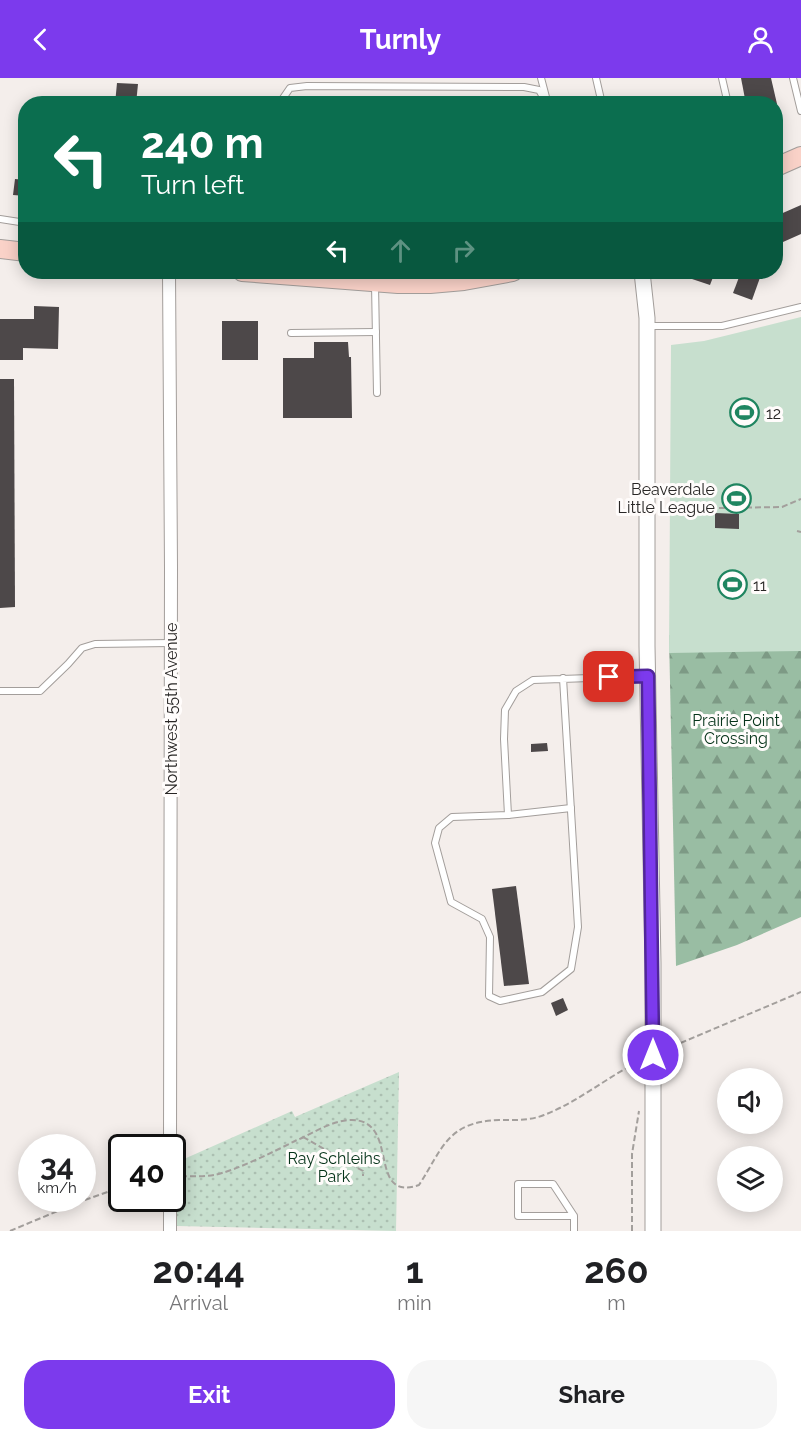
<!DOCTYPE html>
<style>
:root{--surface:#fff;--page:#f6f6f6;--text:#202124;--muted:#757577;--accent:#7c3aed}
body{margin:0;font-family:Raleway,sans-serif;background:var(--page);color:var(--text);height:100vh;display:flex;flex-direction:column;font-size:22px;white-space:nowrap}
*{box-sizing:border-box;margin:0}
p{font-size:20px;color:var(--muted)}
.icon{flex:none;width:33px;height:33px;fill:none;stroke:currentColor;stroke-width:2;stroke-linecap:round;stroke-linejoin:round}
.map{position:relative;height:1153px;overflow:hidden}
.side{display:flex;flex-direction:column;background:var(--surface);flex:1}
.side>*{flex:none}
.hud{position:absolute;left:18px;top:18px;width:765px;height:183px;border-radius:24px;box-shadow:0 3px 15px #0003;background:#0b6e4f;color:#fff;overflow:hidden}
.fabs{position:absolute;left:717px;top:990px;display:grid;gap:12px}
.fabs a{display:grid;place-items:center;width:66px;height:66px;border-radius:50%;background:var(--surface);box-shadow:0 3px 15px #0003;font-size:30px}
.speed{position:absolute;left:18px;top:1056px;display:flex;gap:12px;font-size:30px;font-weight:700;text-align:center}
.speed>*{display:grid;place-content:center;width:78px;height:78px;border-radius:50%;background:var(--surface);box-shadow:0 3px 15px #0003;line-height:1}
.speed small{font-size:15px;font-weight:400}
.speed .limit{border:3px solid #111;border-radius:9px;background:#fff;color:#111}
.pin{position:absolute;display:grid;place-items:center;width:51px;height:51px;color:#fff;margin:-26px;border-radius:12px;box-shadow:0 3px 9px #0006}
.me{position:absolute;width:66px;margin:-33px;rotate:0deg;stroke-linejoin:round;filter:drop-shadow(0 0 4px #0008)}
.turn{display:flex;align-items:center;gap:21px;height:126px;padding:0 24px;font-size:27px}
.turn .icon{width:78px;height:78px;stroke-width:2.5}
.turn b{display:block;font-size:42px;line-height:51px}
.lanes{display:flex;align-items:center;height:57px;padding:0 24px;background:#0003;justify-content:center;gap:30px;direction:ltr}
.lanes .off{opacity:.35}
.eta{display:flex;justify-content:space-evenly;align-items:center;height:102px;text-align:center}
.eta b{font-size:36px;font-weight:700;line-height:42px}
.action{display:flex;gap:12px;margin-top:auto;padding:12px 24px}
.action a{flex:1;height:69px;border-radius:24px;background:var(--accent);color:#fff;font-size:24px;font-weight:700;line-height:69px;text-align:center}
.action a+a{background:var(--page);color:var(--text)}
header{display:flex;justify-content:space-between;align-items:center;height:78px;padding:0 24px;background:var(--accent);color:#fff;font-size:27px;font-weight:700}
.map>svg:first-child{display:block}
.grass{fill:url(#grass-dots)}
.forest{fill:url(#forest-firs)}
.garden{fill:#c7dfce}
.building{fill:#4d4849}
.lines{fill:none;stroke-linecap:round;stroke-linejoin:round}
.service-casing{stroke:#a39e9b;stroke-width:8}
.minor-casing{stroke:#a39e9b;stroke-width:14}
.tertiary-casing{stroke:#a39e9b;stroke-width:17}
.secondary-casing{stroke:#a39e9b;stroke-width:20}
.path{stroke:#a39f9c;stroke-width:2;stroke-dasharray:6 3;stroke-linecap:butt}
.service{stroke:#fff;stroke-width:6}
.minor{stroke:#fff;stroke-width:12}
.tertiary{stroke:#fff;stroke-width:15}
.secondary{stroke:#fad2c8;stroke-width:18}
.route-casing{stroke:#51269a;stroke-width:15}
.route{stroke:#7c3aed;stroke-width:10}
.labels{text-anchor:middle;stroke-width:6;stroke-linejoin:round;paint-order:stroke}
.poi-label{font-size:16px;fill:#292726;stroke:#fffcfb;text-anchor:start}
.street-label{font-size:16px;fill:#292726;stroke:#fffcfb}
.park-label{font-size:16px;fill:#053319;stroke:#fffcfb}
</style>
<header><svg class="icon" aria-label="back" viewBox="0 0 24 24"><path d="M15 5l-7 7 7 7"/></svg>Turnly<svg class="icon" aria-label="person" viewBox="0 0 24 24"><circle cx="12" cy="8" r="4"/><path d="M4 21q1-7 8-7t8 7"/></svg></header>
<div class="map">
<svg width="801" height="1153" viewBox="0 0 801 1153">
<defs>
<pattern id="grass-dots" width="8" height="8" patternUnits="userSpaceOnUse" patternTransform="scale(1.5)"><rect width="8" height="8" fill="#c7dfce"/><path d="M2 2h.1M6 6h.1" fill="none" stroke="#abbfb1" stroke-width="1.8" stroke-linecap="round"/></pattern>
<pattern id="forest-firs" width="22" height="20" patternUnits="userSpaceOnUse" patternTransform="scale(1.5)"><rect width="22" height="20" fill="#99bda3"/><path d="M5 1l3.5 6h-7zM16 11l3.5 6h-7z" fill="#7d9a85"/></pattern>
</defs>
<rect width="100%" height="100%" fill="#f4eeeb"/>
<polygon class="grass" points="399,994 396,1153 177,1148 176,1095 179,1088 184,1081 292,1033 295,1039"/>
<polygon class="forest" points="669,557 801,566 801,839 737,867 676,888"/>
<polygon class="garden" points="801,239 801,573 669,575 671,267 704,263"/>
<g class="building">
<polygon points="741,0 771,0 777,26 746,26"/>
<polygon points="117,5 138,6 136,26 115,26"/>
<polygon points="15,101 26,102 26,118 13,117"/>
<polygon points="801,127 801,156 783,164 776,146 776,138"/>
<polygon points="674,194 715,194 710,207 674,195"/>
<polygon points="741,194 762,194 752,222 733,215"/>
<polygon points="34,228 59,229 58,271 23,270 23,282 0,282 0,241 34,241"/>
<rect x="222" y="243" width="36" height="39"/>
<polygon points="314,264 348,264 349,279 351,279 352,340 283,340 283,280 314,280"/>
<polygon points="0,301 14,301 15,529 0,530"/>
<polygon points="715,435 739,436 739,451 715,450"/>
<polygon points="547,665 548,673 531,674 531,666"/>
<polygon points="516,808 529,906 504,908 492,811"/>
<polygon points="563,920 568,932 556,938 551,925"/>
</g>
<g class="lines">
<defs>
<g id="service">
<polyline points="541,0 546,19"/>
<polyline points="596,0 602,26"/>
<polyline points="722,0 728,26"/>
<polyline points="793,0 801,33"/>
<polyline points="279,26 290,10 307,8 524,9 539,12 547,26"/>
<polyline points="0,141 26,145"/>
<polyline points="375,206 377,315"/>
<polyline points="648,248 722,248 801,229"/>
<polyline points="291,255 376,254"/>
<polyline points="563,600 578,849 571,891 542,914 500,923 489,918 490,859 482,841 451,824 435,765 439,750 452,739 508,737 504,661 505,632 516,613 533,602 647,598"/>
<polyline points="0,613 40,613 68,586 82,570 95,566 171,565"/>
<polyline points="508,737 571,730"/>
<polyline points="574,1153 574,1138 553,1106 518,1106 518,1138 574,1138"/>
</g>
<g id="minor">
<polyline points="169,194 171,489 170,1070"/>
<polyline points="170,1120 170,1153"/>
</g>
<polyline id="tertiary" points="642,194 647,240 647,568 653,885 653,1153"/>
<g id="secondary">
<polyline points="776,89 801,78"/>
<polyline points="0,171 26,174"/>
<polyline points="242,194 398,206 430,206 464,203 513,194"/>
</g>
</defs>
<use href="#service" class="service-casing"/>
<use href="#minor" class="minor-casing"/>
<use href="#tertiary" class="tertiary-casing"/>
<use href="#secondary" class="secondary-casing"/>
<g class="path">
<polyline points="719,430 782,429 801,421"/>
<polyline points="797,453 801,454"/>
<polyline points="664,972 801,914"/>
<polyline points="303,1059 363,1093 363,1098"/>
<path d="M172 1098C186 1098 201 1099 214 1097 235 1093 275 1073 295 1063 312 1056 332 1042 351 1042 401 1041 366 1125 419 1107 443 1070 447 1044 499 1042 514 1042 529 1043 544 1037 578 1024 607 999 640 983"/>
<polyline points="10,1153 79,1124 122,1109"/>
<polyline points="632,1153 632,1076 639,1033"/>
</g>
<use href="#service" class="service"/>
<use href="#minor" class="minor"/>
<use href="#tertiary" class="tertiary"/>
<use href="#secondary" class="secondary"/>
</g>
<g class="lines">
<defs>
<polyline id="route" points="609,599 648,598 653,977"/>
</defs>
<use href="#route" class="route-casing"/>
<use href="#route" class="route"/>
</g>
<defs>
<symbol id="stadium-ring" viewBox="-11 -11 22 22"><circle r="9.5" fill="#fffcfb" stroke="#1f8560" stroke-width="1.5"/><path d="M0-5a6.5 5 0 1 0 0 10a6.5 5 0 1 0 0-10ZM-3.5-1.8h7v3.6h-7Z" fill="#1f8560"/></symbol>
</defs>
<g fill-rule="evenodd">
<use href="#stadium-ring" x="728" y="318" width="33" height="33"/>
<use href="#stadium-ring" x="720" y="404" width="33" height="33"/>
<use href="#stadium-ring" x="716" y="490" width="33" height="33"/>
</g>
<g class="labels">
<g class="poi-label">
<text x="766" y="341">12</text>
<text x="715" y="417" text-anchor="end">Beaverdale<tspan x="715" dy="18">Little League</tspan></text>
<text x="753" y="513">11</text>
</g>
<g class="street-label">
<text transform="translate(171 631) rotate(-90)" y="6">Northwest 55th Avenue</text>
</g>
<g class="park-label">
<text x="736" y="648">Prairie Point<tspan x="736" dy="18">Crossing</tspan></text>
<text x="334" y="1086">Ray Schleihs<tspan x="334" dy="18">Park</tspan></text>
</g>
</g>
</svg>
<div class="fabs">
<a><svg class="icon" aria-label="sound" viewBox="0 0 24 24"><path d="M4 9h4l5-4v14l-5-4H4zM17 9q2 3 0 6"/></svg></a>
<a><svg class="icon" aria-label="layers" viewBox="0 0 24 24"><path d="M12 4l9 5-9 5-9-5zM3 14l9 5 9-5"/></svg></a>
</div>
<div class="speed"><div>34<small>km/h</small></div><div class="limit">40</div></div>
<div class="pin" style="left:609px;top:599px;background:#d93025"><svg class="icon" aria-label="arrive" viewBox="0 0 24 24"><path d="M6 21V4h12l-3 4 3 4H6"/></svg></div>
<svg class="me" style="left:653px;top:977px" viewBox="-20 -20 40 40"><circle r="17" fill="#7c3aed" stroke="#fff" stroke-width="3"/><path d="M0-11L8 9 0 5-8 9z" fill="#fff"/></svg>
<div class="hud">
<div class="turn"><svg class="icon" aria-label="left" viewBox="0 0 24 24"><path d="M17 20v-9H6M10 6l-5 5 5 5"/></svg><div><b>240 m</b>Turn left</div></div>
<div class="lanes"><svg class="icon" aria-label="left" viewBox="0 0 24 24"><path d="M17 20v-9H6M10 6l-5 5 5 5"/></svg><svg class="icon off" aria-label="ahead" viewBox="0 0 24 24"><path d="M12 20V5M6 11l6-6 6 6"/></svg><svg class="icon off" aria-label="right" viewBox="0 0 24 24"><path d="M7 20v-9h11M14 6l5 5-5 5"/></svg></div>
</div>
</div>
<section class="side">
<div class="eta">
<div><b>20:44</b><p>Arrival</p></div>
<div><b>1</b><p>min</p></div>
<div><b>260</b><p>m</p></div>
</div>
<div class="action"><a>Exit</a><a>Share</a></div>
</section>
